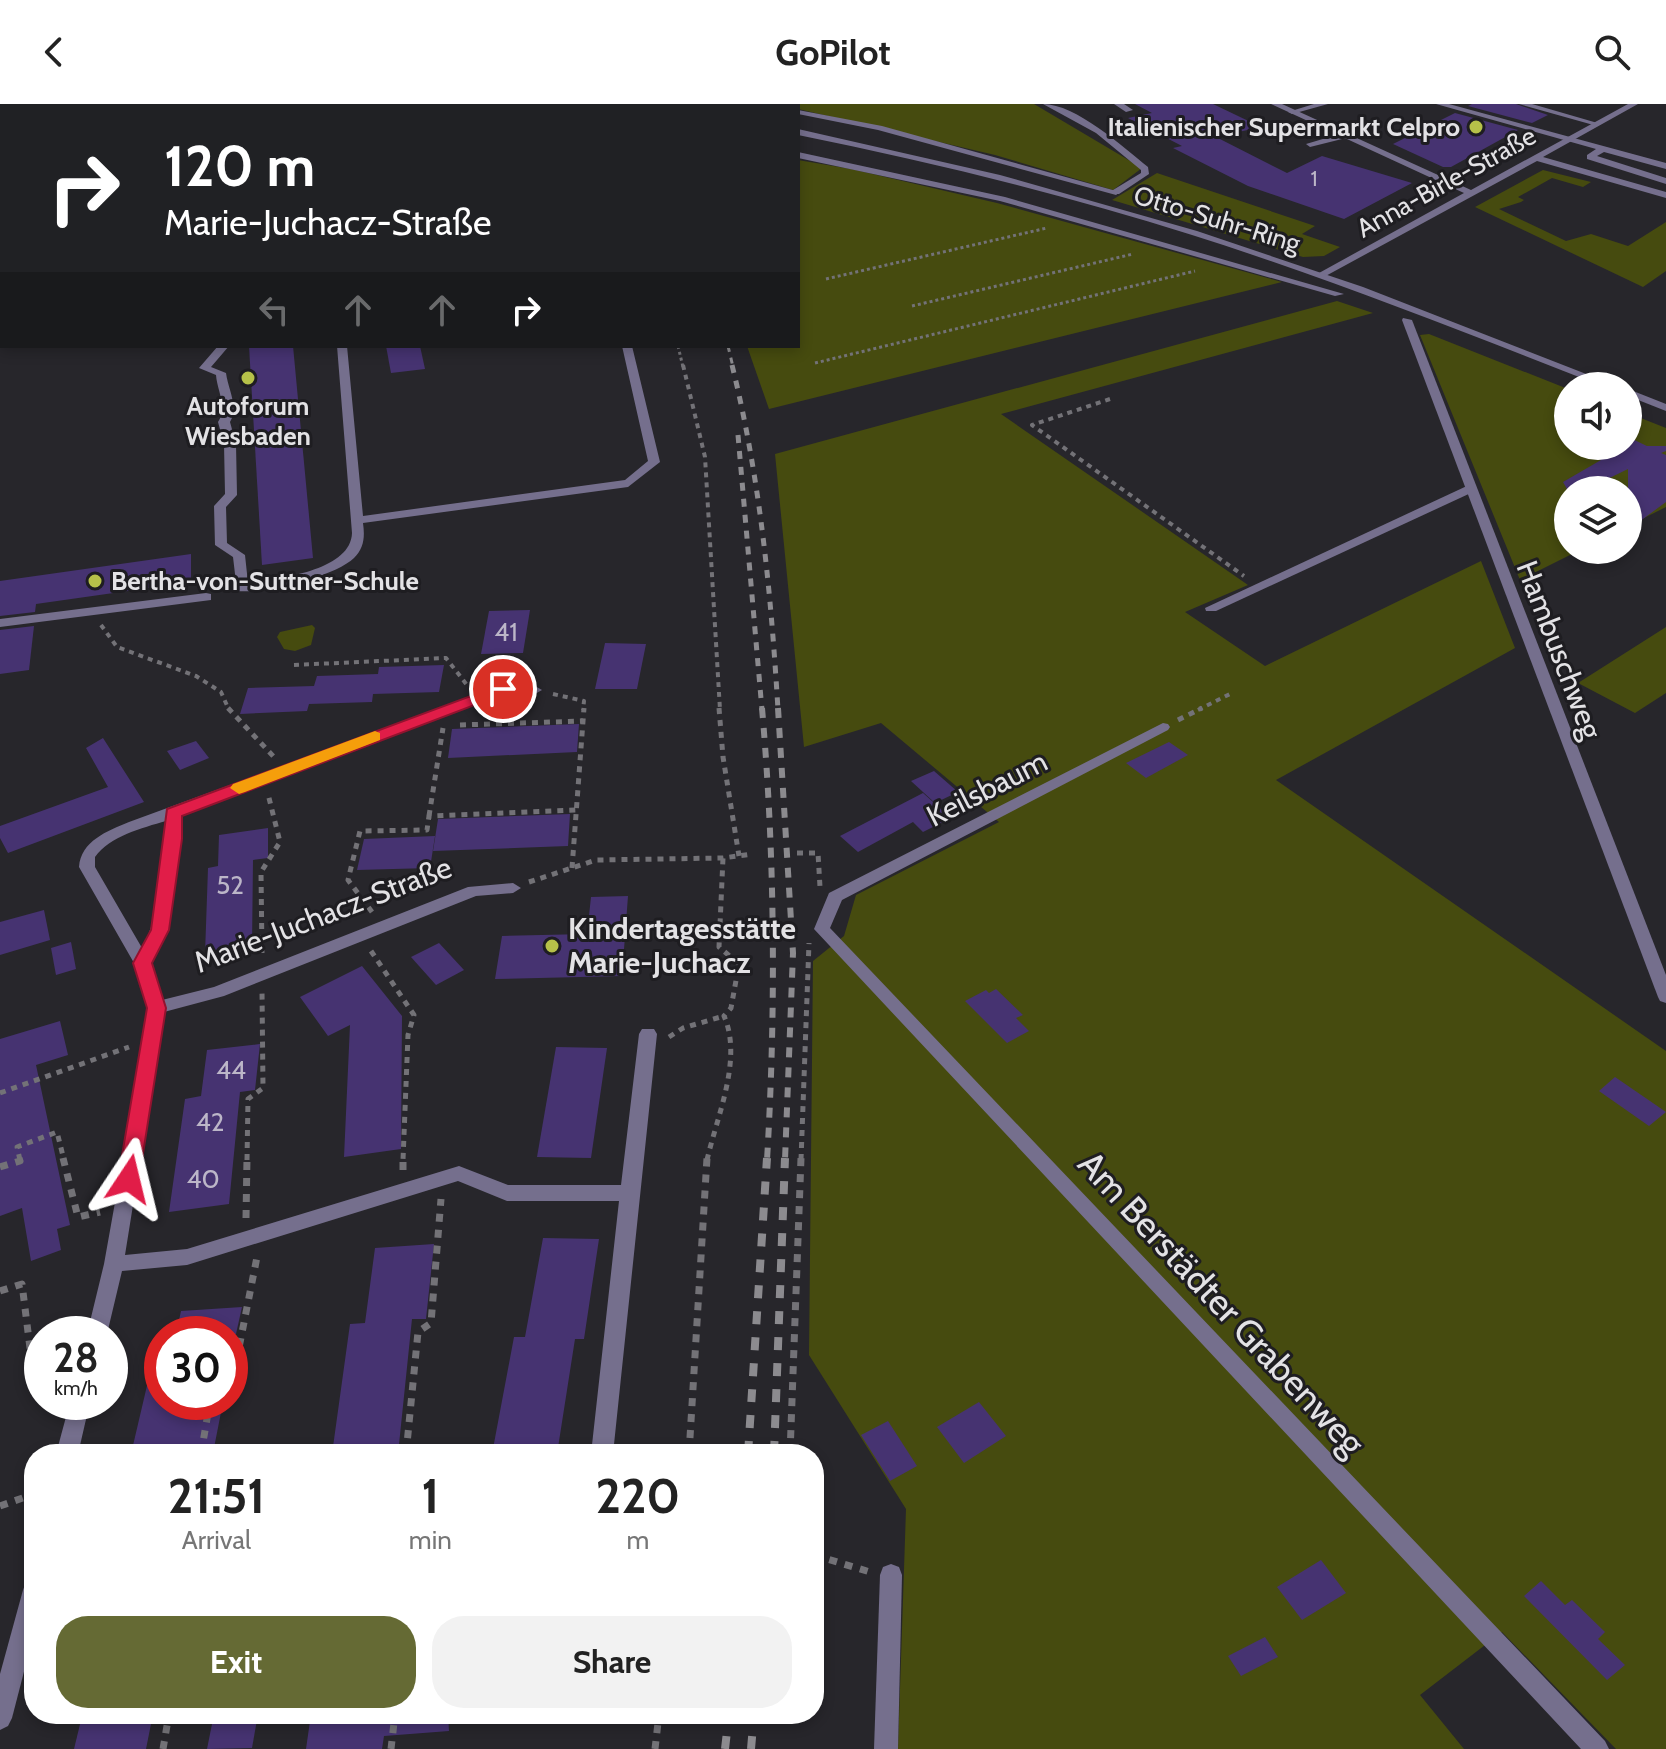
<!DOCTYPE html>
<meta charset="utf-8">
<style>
:root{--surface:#fff;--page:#f2f2f2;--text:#222;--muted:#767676;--accent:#656a34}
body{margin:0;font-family:Cabin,sans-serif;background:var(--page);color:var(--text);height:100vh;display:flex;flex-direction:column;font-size:30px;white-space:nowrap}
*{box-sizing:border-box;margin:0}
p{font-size:26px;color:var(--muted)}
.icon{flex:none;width:44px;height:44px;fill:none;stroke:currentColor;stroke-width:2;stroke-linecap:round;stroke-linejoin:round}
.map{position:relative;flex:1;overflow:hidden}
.details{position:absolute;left:24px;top:1340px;width:800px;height:280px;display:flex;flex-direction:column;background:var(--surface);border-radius:32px;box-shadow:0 4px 12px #0003}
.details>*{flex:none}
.top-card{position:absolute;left:0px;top:0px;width:800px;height:244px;box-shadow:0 4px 12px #0003;background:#202124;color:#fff;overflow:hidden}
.tools{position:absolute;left:1554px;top:268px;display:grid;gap:16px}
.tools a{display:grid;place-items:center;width:88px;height:88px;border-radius:50%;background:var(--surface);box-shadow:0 4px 12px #0003;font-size:40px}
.speed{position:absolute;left:24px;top:1212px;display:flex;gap:16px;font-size:40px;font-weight:700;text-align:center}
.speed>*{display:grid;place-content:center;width:104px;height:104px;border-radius:50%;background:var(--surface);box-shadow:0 4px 12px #0003;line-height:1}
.speed small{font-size:20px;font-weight:400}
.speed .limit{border:12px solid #d22;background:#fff;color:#111}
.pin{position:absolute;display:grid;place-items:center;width:68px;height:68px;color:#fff;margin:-34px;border:4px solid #fff;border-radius:50%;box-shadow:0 2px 8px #0007}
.me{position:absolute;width:88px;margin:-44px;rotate:10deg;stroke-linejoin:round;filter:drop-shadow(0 0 6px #0008)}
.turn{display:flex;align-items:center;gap:28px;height:168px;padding:0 32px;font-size:36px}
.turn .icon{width:104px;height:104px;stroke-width:2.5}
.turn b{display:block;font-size:56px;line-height:68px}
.lanes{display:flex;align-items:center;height:76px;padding:0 32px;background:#0003;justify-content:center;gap:40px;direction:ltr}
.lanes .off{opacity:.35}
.eta{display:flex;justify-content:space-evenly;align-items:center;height:136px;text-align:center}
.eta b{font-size:48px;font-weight:700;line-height:56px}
.primary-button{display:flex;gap:16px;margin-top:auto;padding:16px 32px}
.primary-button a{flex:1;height:92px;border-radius:32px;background:var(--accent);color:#fff;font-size:32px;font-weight:700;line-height:92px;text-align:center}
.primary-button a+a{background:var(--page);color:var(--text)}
header{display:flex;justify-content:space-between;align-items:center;height:104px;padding:0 32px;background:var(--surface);font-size:36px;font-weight:700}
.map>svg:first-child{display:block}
.green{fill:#464b0f}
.building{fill:#463371}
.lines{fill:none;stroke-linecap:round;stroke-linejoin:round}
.path-far3{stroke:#737277;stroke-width:3;stroke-dasharray:3 3;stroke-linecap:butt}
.path-far2{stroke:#737277;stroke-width:4;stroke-dasharray:5 5;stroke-linecap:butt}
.path-far1{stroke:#737277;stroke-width:5;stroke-dasharray:6 6;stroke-linecap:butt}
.path{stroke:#737277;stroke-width:7;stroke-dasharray:8 8;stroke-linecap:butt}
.service{fill:#756f8d;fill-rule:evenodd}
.minor{fill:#756f8d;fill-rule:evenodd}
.tertiary{fill:#756f8d;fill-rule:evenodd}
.rail-far3{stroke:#8c8b8f;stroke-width:3;stroke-dasharray:6 6;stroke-linecap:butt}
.rail-far2{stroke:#8c8b8f;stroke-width:5;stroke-dasharray:8 8;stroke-linecap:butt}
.rail-far1{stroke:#8c8b8f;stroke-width:6;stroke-dasharray:10 10;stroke-linecap:butt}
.rail{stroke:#8c8b8f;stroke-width:8;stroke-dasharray:13 13;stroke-linecap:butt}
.path-bridge{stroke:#737277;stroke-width:3;stroke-dasharray:3 3;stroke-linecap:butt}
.tertiary-bridge{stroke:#756f8d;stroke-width:9}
.route{fill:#e11d48;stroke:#92132f;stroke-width:2}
.slow{fill:#f59e0b}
.poi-dot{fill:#b6c149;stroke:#1e1d21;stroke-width:3}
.labels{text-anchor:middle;stroke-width:6;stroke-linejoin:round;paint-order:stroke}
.far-number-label{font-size:22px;fill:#bcb6c8}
.far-poi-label{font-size:26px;font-weight:bold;fill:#e3e2e5;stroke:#1e1d21;text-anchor:end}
.far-street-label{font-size:26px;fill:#e3e2e5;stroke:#1e1d21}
.number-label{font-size:26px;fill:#bcb6c8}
.street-label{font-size:30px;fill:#e3e2e5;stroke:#1e1d21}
.poi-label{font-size:30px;font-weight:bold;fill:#e3e2e5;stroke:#1e1d21;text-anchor:start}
.near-street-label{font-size:36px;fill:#e3e2e5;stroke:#1e1d21}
</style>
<header><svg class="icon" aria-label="back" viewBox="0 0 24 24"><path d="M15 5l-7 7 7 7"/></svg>GoPilot<svg class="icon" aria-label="search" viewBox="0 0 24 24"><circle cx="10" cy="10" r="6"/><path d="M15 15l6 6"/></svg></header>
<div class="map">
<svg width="1666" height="1645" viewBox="0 0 1666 1645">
<rect width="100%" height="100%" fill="#27262b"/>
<g class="green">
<polygon points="775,0 1034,0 1142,64 1113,86 995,51 798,5 798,2"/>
<polygon points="798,56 851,65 997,99 1282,178 769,305 747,242 798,242"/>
<polygon points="1543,66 1591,78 1583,83 1552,74 1518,93 1524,96 1521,98 1499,105 1566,137 1591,130 1628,142 1666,118 1666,167 1643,183 1475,103"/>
<polygon points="1157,69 1315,122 1302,130 1340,143 1324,152 1303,153 1112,96"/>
<polygon points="1337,197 1373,209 1001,310 1248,481 1185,508 1265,562 1481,457 1515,544 1276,676 1666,947 1666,1645 1616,1645 1502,1528 1420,1591 1464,1645 898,1645 906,1405 809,1251 813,857 844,832 856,791 999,718 881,619 804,643 775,350"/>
<polygon points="1429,230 1568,285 1568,342 1628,342 1628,309 1666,324 1666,403 1628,422 1628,386 1568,386 1568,446 1580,446 1520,476 1420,231"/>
<polygon points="312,521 315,524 311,541 295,547 284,545 277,533 280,528"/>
<polygon points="1666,523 1666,589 1635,609 1578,579"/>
</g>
<g class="building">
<polygon points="1135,0 1213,0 1261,23 1216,33 1287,69 1322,52 1412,79 1344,115 1248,82 1173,44 1182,42 1128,14 1152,9"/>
<polygon points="1472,0 1516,0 1548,11 1532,19 1468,2"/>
<polygon points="1455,9 1518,26 1451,63 1443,63 1393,40"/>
<polygon points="249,242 293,242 313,454 262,461"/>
<polygon points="386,242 420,242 425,265 391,269"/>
<polygon points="1628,333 1647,342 1666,342 1666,347 1661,349 1666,351 1666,398 1628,426 1628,365 1585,386 1568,387 1563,378 1601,356 1573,342 1628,342"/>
<polygon points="191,450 191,478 36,500 35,508 0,512 0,477"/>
<polygon points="530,506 523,549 481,550 489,507"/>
<polygon points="34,522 29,566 0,570 0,526"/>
<polygon points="605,539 646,540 637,585 595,585"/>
<polygon points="444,561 439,588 373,590 372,598 309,600 307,607 240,610 248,584 314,582 317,572 378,570 379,563"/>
<polygon points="579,620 577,648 448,654 452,625"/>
<polygon points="103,634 144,698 8,749 0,734 0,722 108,683 86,644"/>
<polygon points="196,637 209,654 180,666 167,647"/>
<polygon points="1169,638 1188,651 1146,674 1126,659"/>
<polygon points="934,667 958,688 935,699 911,677"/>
<polygon points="923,689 951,714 923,728 913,718 858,748 840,732"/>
<polygon points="570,710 568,742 433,747 438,715"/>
<polygon points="268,724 268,754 253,756 252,842 205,850 208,764 218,762 219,731"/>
<polygon points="435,732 430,764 357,766 364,735"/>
<polygon points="628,792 622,872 495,875 502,832 587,830 591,793"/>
<polygon points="44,806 50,836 0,851 0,818"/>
<polygon points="71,838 76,865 56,871 51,844"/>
<polygon points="439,839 464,866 436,881 411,853"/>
<polygon points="362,862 402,912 401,1045 344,1053 350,921 328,932 300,893"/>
<polygon points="996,885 1023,911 1016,914 1029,927 1007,939 965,897 986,886 989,889"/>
<polygon points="60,917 68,951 36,961 70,1121 57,1125 61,1146 31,1157 22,1104 0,1112 0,935"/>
<polygon points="260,940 255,986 240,988 229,1100 169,1108 185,995 201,992 207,946"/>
<polygon points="556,943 607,944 591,1054 537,1053"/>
<polygon points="1615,973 1666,1008 1649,1022 1599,987"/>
<polygon points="543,1134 599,1135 584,1235 575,1235 557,1350 492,1350 514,1233 525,1233"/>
<polygon points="434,1140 426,1215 412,1215 398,1350 332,1350 350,1220 365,1219 375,1144"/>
<polygon points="242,1203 236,1230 176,1230 181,1207"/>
<polygon points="153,1256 162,1257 162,1298 223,1298 214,1344 195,1342 193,1350 131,1350"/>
<polygon points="979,1298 1006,1332 964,1359 937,1323"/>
<polygon points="888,1317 917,1362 890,1377 861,1331"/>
<polygon points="1321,1456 1346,1489 1302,1516 1277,1483"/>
<polygon points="1541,1477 1565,1501 1572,1496 1605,1528 1598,1535 1625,1561 1607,1576 1524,1492"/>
<polygon points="1265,1533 1278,1553 1241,1572 1228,1552"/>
<polygon points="114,1610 153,1610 146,1645 74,1645 82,1612"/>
<polygon points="214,1610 258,1610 252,1644 207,1645"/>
<polygon points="311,1610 448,1610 449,1627 384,1632 382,1645 306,1645"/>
</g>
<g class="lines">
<g class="path-far3">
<polyline points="826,175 1047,124"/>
<polyline points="912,202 1133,150"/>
<polyline points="678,242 683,263"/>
<polyline points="815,259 1195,167"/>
</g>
<g class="path-far2">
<polyline points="683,261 705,353 720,606"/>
<polyline points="1110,295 1032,321 1244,472"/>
<polyline points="101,521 117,543 196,572 221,588 229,606"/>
<polyline points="294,561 446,554 467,581"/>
<polyline points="553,590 584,597 583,606"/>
<polyline points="1198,606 1230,590"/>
</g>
<g class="path-far1">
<polyline points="228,604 274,653"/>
<polyline points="719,604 723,653 739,752"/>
<polyline points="1178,616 1202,604"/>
<polyline points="460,621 583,617"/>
<polyline points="429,712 443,624"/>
<polyline points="797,749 818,749 820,783"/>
<polyline points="572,764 584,604"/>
<polyline points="529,778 596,756 723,754 752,750"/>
<polyline points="372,808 348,776 360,727 427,726 429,712 576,706"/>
<polyline points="371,847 414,911 408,931 403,1056"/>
<polyline points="262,849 261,768 280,738 268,690"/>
<polyline points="669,933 683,924 724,912"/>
<polyline points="0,989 129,943"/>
<polyline points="20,1056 17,1043 57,1028 64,1056"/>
<polyline points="247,1056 248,995 263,984 262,887"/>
<path d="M707 1056C717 1012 743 955 724 912L731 904 739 860 719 843 723 754"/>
<polyline points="801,1056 809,839"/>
</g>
<g class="path">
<polyline points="63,1054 78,1113 100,1108"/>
<polyline points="0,1063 20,1057 19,1054"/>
<polyline points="403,1066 403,1054"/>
<polyline points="246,1114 247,1054"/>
<polyline points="0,1187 22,1180 32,1260 42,1260"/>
<polyline points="230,1289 257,1153"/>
<polyline points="201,1350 208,1309 220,1298"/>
<polyline points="406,1350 418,1228 431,1219 441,1095"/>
<polyline points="689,1350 707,1054"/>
<polyline points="790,1350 801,1054"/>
<polyline points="0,1402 34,1390"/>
<polyline points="814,1451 870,1468"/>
<polyline points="163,1645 169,1610"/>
<polyline points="391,1645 395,1610"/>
<polyline points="655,1645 659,1610"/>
</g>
<g class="service">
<rect x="264" y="0" width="8" height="2"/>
<path d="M1043 0C1076 0 1123 43 1148 63L1149 70 1119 90H1113V86L1141 69V66L1096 29Z"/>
<polygon points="1114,0 1124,0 1133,6 1126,8"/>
<polygon points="1314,0 1328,0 1292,10 1288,8"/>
<polygon points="1436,0 1449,0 1666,59 1666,65 1604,48 1597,52 1666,74 1666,80 1587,55 1587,51 1596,45"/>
<polygon points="1519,0 1532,0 1601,20 1597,22"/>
<polygon points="0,1 5,1 5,2 0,5"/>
<polygon points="1343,29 1346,30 1346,34 1310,43 1306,40"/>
<polygon points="2,88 2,94 0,95 0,89"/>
<rect x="0" y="112" width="2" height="6"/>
<rect x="0" y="127" width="2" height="6"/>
<path d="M218 242H229L211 263 226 269C228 285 239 303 230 318L236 340 237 391 226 403 227 439 245 451 248 479C277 475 351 467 352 429L337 242H347L363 412 625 376 648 357 622 242H632L660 358 628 383 363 419C365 433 364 444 354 454 334 473 264 490 237 487L233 453 215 441 214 402 225 390 224 340 218 318C228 304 217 286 216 271L199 264Z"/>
<polygon points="1469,381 1475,385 1473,388 1216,507 1206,507 1205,504"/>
<polygon points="206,489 211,490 211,496 0,523 0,515"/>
</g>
<g class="minor">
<polygon points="662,0 671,0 672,2 663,2"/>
<polygon points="752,0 768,0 770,2 754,2"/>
<polygon points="1271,0 1282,0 1471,86 1628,0 1638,0 1543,53 1666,88 1666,94 1537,57 1322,174 1317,171 1319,169 1464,89"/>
<polygon points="798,6 882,22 1120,88 1116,91 878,26 798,10"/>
<rect x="0" y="45" width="2" height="6"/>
<polygon points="798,48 1005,93 1344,190 1335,192 1000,97 798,54"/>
<polygon points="1403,214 1412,216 1666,871 1666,899 1660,897 1658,893 1402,216"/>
<path d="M503 581 535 582 542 586 535 590 505 589 180 712 181 735 168 826 150 859 162 896 214 883 468 783 513 779 521 784 513 789 476 792 224 892 164 908 125 1151 187 1145 459 1062 508 1081H621L639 930 642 925H654L657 930 613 1350H591L619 1097H507L458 1077 187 1161 122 1167 107 1230H87L104 1160 144 936 148 904 134 859 79 763C81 737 107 727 129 718ZM166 717C165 755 160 812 142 844L95 763V753C110 732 142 724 166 717Z"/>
<polygon points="1163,619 1168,620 1170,623 1168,626 842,796 830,824 1605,1637 1609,1645 1581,1645 814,825 829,789"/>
<polygon points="70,1298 90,1298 78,1350 56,1350"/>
<polygon points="891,1460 899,1463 902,1471 898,1645 874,1645 880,1471 883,1463"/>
<polygon points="34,1475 34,1529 12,1614 8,1622 0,1626 0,1570 23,1486 26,1478"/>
</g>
<g class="tertiary">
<path d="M798 25 1000 71 1197 127 1363 183 1617 282H1602C1466 229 1331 175 1192 131 1063 90 931 58 798 31Z"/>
<polygon points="1628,285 1666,300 1666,307 1628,292"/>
</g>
<polyline class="rail-far3" points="728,242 733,263"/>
<g class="rail-far2">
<path d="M732 261C760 374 771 489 778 606"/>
<polyline points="738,331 762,606"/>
</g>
<g class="rail-far1">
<path d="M762 604C775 753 776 906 767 1056"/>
<polyline points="778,604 793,849 785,1056"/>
</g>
<g class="rail">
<polyline points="748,1350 767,1054"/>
<polyline points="774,1350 785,1054"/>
<polyline points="725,1645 729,1610"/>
<polyline points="751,1645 754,1610"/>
</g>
<g class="path-bridge">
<polyline points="593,0 608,2"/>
<polyline points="664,0 676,2"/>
</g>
<polyline class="tertiary-bridge" points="631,0 644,2"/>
</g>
<polygon class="route" points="503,580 511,585 509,588 182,712 182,735 169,826 152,859 166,904 139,1075 136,1081 129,1083 121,1081 118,1075 147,904 133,859 151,826 167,705"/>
<polygon class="slow" points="375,627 380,629 380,636 245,688 239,690 230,684 233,680"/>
<g class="poi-dot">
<circle cx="1476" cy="23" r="8"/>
<circle cx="248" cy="274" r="8"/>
<circle cx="95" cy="477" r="8"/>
<circle cx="552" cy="842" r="8"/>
</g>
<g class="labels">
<g class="far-number-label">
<text x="1314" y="82">1</text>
</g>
<g class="far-poi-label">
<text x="1460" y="32">Italienischer Supermarkt Celpro</text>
<text x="248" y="311" text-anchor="middle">Autoforum<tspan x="248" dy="30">Wiesbaden</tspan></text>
<text x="111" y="486" text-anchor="start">Bertha-von-Suttner-Schule</text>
</g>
<g class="far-street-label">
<text transform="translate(1446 78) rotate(-29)" y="9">Anna-Birle-Straße</text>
<text transform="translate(1217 115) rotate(17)" y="9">Otto-Suhr-Ring</text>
</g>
<g class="number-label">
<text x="506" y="537">41</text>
<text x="230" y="790">52</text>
<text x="231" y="975">44</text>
<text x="210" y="1027">42</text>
<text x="203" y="1084">40</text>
</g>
<g class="street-label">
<text transform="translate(1559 546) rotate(69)" y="10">Hambuschweg</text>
<text transform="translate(987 685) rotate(-27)" y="10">Keilsbaum</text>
<text transform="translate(323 811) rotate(-21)" y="10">Marie-Juchacz-Straße</text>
</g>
<g class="poi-label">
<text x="568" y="835">Kindertagesstätte<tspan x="568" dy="34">Marie-Juchacz</tspan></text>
</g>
<g class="near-street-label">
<text transform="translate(1222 1199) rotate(47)" y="13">Am Berstädter Grabenweg</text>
</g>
</g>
</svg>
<div class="tools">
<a><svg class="icon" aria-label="sound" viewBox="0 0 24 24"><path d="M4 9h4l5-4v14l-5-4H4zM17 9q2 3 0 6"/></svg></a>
<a><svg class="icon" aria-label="layers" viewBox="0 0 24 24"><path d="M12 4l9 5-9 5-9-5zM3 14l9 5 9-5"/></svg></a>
</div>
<div class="speed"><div>28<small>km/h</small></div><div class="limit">30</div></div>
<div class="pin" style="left:503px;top:585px;background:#d93025"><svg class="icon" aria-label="arrive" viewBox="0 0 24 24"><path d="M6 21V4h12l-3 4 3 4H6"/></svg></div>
<svg class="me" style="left:129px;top:1075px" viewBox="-20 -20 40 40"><path d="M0-17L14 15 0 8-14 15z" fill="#e11d48" stroke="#fff" stroke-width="4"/></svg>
<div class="top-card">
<div class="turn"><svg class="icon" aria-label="right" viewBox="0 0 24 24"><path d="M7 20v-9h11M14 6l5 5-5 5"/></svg><div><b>120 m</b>Marie-Juchacz-Straße</div></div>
<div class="lanes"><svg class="icon off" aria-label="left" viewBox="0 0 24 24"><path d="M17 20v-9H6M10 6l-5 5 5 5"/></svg><svg class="icon off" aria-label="ahead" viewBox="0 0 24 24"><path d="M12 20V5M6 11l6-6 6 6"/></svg><svg class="icon off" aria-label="ahead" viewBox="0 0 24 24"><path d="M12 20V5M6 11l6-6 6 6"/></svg><svg class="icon" aria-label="right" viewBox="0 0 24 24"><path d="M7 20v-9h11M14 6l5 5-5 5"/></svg></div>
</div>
<section class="details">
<div class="eta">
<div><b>21:51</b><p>Arrival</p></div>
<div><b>1</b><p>min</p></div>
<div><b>220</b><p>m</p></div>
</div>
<div class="primary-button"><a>Exit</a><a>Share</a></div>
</section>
</div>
